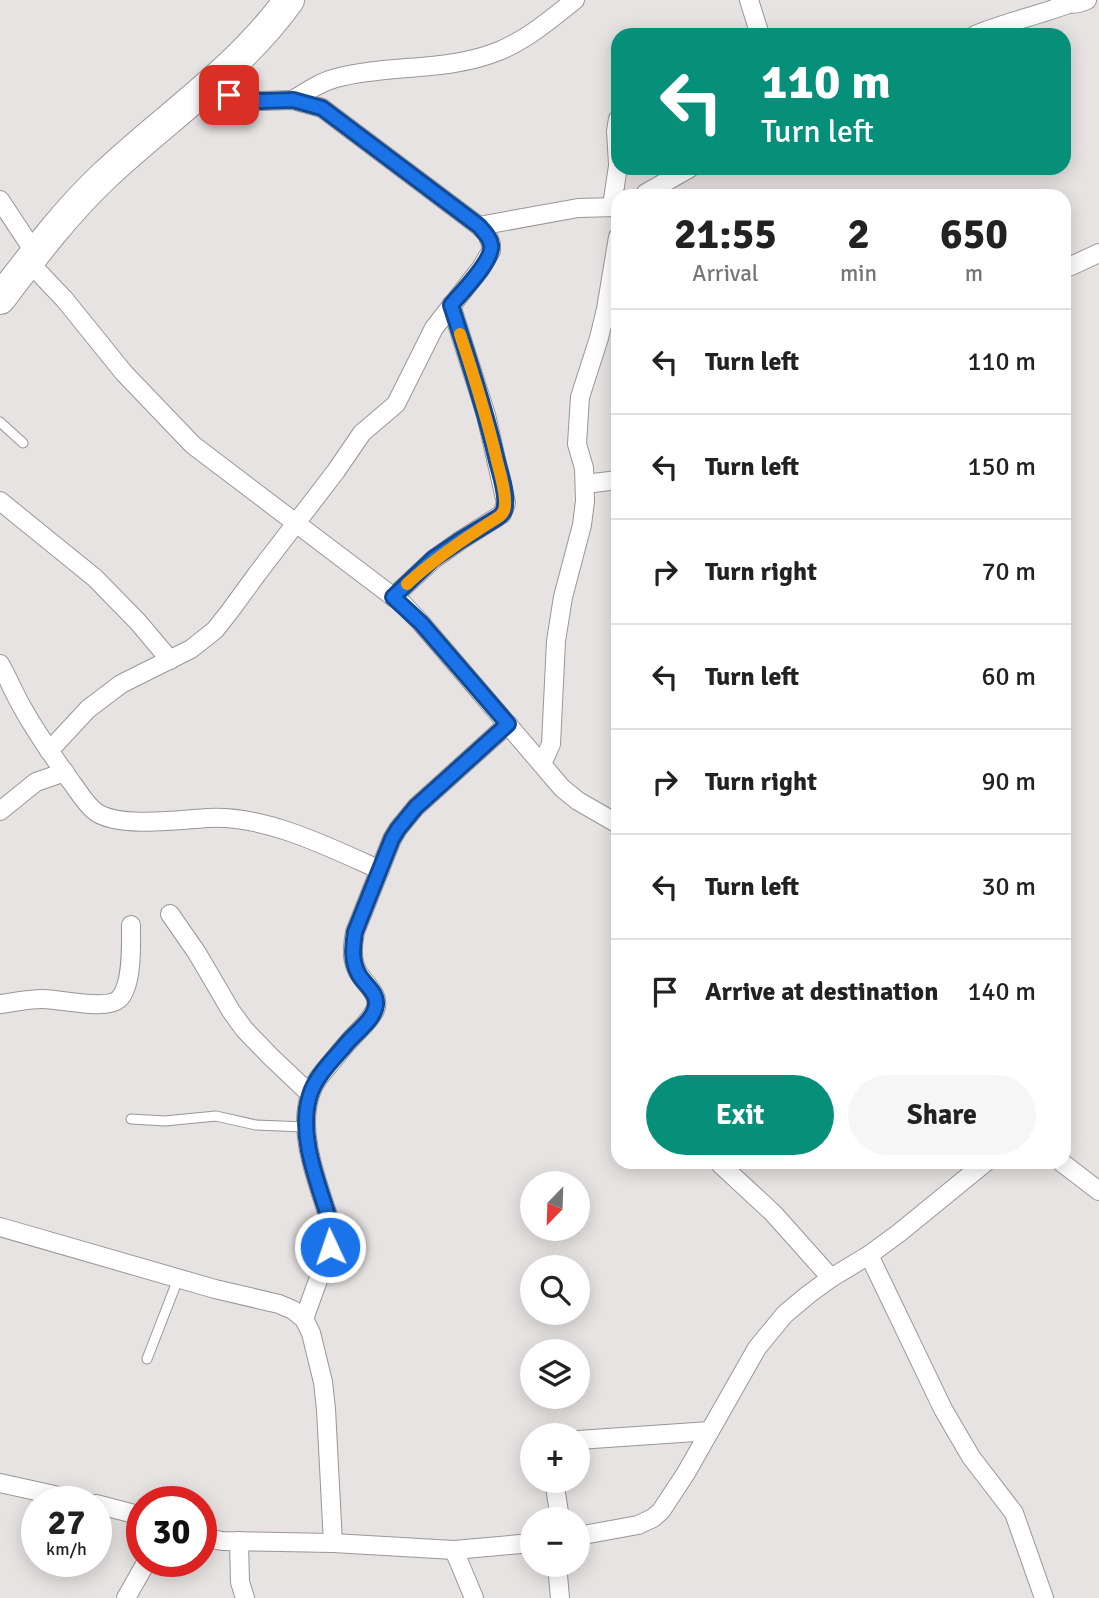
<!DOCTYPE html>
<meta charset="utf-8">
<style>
:root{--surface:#fff;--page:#f6f6f6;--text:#222;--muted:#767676;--line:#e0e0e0;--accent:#06907a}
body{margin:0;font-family:Signika,sans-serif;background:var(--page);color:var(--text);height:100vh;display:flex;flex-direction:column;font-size:26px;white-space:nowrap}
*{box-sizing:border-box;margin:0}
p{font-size:23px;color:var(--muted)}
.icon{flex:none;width:38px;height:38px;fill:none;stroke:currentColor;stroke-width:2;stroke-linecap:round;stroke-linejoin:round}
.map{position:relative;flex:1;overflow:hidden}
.sheet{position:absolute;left:611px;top:189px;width:460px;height:980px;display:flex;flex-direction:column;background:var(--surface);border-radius:21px;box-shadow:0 4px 18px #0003}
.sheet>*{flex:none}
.banner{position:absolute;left:611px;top:28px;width:460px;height:147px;border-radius:21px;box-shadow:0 4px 18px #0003;background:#06907a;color:#fff;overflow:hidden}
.needle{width:46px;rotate:203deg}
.buttons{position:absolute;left:520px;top:1171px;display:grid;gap:14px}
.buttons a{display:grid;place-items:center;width:70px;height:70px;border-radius:50%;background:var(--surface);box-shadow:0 4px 18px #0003;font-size:35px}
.speed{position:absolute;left:21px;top:1486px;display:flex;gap:14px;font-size:35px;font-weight:700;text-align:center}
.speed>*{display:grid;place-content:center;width:91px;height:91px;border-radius:50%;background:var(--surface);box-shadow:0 4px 18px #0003;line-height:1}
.speed small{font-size:18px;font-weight:400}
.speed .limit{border:10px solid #d22;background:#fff;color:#111}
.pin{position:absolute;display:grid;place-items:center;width:60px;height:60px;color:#fff;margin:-30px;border-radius:14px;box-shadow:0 4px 10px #0006}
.me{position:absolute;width:77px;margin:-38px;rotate:357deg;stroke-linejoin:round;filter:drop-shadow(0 0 5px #0008)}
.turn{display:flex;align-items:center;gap:24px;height:147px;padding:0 35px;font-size:32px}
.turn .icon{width:91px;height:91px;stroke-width:2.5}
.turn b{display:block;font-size:49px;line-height:60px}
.eta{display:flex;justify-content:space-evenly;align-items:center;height:119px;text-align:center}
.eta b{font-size:42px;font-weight:700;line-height:49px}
.primary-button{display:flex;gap:14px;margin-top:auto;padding:14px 35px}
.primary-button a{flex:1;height:80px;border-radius:42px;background:var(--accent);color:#fff;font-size:28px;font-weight:700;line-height:80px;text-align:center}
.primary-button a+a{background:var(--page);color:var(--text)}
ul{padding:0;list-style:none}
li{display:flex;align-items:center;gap:21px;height:105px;padding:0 35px;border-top:2px solid var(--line)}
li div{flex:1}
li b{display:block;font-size:26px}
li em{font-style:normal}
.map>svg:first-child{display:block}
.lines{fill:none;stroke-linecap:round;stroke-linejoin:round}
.service-casing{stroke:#9a9695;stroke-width:11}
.minor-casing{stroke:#9a9695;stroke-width:20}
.trunk-casing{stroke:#9a9695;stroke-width:32}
.service{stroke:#fff;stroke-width:9}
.minor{stroke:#fff;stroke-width:18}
.trunk{stroke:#fff;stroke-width:30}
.route-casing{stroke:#114b97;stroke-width:18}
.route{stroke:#1a73e8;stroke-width:12}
.slow{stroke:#f59e0b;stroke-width:12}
</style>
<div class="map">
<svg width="1099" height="1598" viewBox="0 0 1099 1598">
<rect width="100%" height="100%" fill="#e7e3e2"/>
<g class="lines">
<defs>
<g id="service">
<polyline points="0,422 23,443"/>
<polyline points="131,1119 165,1121 216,1116 256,1125 305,1127"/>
<polyline points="147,1359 178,1279"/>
</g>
<g id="minor">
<polyline points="749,0 760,35"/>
<path d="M1060 0C1070 5 1076 5 1087 0"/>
<path d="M975 35C1005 22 1037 16 1068 4"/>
<path d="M293 100C306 92 320 82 336 78 389 64 448 72 499 51 528 39 551 19 575 0"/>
<polyline points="618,119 616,131 618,164"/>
<polyline points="644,196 646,193 690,168"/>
<polyline points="0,200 35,253"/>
<polyline points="612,206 618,166"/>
<polyline points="479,226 578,208 618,207"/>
<polyline points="29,262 65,300 124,373 193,445 404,605 421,623 562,788 578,801 618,824"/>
<polyline points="1064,268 1071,266 1099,253"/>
<polyline points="585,484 618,480"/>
<polyline points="0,501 95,578 138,622 170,660"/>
<polyline points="393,597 434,559 461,540 502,514 506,503 486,415 451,305"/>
<path d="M0 664C8 678 14 693 22 707 37 734 54 758 72 783 79 792 86 805 96 812 118 828 179 820 207 818 263 814 329 847 380 870"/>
<polyline points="49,751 88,709 121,684 191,649 215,630 230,611 257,574 336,471 362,433 396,404 434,328 481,268 491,251 491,244 487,234 479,226 322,108 293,100 261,101 243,99 229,95 209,86"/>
<polyline points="542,764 551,744 556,641 563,597 582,525 585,501 584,468 577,444 580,397 599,338 606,309 618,237"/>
<polyline points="0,811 36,782 65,772"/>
<polyline points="170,914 197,953 231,1011 244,1029 270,1056 310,1094"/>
<path d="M0 1004C14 1002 29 999 43 999 60 999 106 1011 119 999 133 985 131 943 131 925"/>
<polyline points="1061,1162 1099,1191"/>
<polyline points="720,1164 773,1213 831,1278"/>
<polyline points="0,1227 215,1289 279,1304 293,1310 304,1319 311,1333 323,1382 326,1409 333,1543"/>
<polyline points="869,1255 943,1409 971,1457 1014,1513 1044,1598"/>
<path d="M304 1319 330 1247 332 1237 331 1225C319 1185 297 1136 310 1095 314 1081 325 1070 334 1059 340 1052 345 1045 351 1039 359 1030 370 1021 375 1010 382 993 361 982 356 968 351 956 353 944 355 932L392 839 398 829 416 807 508 724"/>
<polyline points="578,1440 710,1431"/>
<polyline points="554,1480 560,1519"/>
<polyline points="0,1483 86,1502"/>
<polyline points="96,1504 142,1516"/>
<polyline points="578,1536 638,1525 653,1518 661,1511 686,1473 757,1348 785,1314 809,1294 831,1278 869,1255 899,1233 986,1162"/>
<polyline points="201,1537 222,1541 333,1543 454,1550 532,1543"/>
<polyline points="239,1541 240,1582 245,1598"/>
<polyline points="454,1550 474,1598"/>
<polyline points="557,1564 560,1598"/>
<polyline points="126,1598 147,1561"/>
</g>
<path id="trunk" d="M0 299C32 257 65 213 103 177 165 118 239 70 289 0"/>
</defs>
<use href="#service" class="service-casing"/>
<use href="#minor" class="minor-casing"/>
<use href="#trunk" class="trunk-casing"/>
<use href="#service" class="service"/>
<use href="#minor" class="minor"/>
<use href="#trunk" class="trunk"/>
</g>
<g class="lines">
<defs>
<path id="route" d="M229 95 243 99 261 101 293 100 322 108 479 226C484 232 490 237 491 245 494 260 461 293 451 305 467 355 484 405 496 457 499 470 507 492 505 505 505 511 502 515 497 518L461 540 433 559 393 597 421 623 508 724 416 807 398 829 392 839 355 932C353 946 351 960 358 973 363 984 378 992 376 1005 374 1020 357 1031 347 1043 335 1058 316 1075 310 1095 297 1136 319 1185 331 1225L332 1237 330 1247"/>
</defs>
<use href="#route" class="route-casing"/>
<use href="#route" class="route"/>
<path class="slow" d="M407 584C435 558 465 538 497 518 502 515 505 511 505 505 506 493 500 473 497 461 487 418 474 376 460 334"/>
</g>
</svg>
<div class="buttons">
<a><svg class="needle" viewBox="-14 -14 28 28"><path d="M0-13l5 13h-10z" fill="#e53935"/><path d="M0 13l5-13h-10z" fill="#767676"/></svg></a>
<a><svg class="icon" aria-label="search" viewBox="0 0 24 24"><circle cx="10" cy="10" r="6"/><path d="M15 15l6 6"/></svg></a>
<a><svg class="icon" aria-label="layers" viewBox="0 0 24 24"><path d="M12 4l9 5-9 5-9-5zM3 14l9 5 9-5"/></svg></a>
<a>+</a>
<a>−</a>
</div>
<div class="speed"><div>27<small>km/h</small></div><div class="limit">30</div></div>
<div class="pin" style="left:229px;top:95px;background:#d93025"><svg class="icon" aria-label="arrive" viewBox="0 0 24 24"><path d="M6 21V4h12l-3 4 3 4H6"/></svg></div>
<svg class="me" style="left:330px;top:1247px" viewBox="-20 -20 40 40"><circle r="17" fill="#1a73e8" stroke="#fff" stroke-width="3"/><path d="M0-11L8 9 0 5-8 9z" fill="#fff"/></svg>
<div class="banner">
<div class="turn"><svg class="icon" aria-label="left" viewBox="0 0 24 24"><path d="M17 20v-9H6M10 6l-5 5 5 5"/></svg><div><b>110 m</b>Turn left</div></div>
</div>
<section class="sheet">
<div class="eta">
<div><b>21:55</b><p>Arrival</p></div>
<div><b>2</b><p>min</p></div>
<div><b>650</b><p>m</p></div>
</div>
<ul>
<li><svg class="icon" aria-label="left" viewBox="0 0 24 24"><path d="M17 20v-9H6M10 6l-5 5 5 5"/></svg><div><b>Turn left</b></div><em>110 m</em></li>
<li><svg class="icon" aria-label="left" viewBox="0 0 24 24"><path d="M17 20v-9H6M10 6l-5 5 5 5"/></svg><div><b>Turn left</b></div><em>150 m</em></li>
<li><svg class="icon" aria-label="right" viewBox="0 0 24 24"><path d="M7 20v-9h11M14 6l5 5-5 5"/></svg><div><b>Turn right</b></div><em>70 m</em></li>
<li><svg class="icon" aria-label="left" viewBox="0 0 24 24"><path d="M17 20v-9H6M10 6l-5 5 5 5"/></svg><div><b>Turn left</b></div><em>60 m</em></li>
<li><svg class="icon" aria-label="right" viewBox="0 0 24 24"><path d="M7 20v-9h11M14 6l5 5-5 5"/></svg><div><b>Turn right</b></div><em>90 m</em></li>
<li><svg class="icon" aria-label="left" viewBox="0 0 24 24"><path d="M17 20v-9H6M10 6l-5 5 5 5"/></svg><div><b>Turn left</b></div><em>30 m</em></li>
<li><svg class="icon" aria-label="arrive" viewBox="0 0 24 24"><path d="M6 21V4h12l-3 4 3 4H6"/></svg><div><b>Arrive at destination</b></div><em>140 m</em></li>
</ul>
<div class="primary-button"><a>Exit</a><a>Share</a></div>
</section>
</div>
